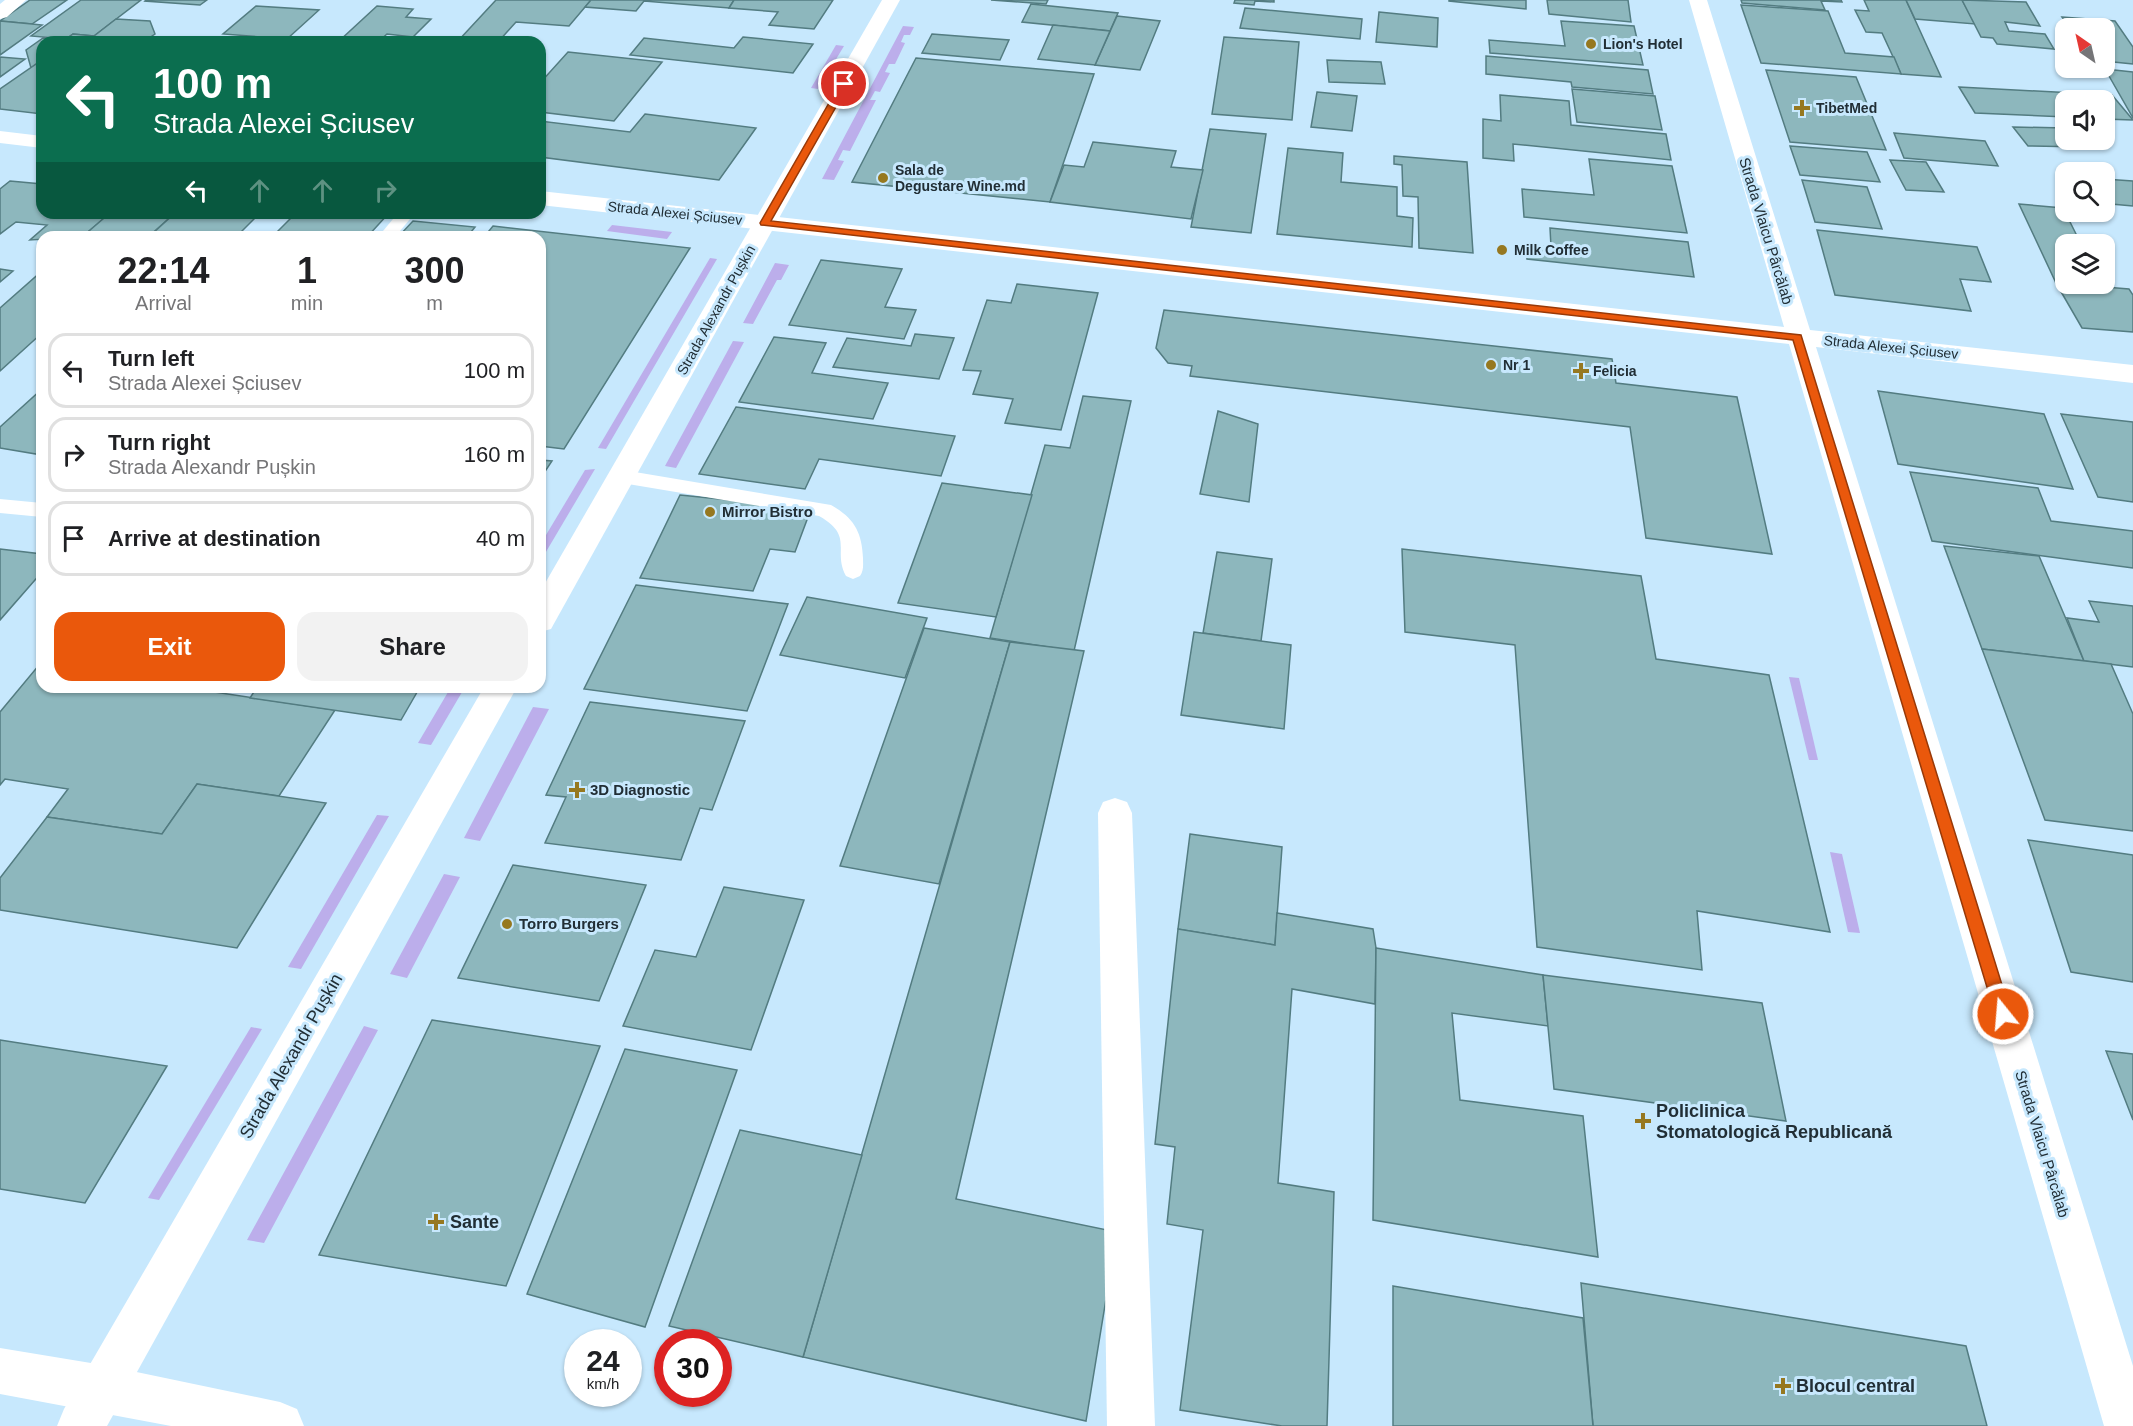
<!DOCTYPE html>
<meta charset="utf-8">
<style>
:root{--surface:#fff;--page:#f2f2f2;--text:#202124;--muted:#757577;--line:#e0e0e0;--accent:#ea580c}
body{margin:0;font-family:Helvetica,sans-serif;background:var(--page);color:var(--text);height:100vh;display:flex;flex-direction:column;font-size:22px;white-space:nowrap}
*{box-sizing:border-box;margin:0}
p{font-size:20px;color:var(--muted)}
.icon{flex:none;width:33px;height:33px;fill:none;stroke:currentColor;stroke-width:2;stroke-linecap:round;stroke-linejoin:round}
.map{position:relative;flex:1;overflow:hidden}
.drawer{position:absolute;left:36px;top:231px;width:510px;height:462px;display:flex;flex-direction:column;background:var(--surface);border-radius:18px;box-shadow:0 2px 4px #0004}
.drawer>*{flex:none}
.top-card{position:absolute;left:36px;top:36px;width:510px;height:183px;border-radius:18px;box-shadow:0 2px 4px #0004;background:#0b6e4f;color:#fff;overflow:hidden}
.needle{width:39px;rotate:326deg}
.tools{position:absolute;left:2055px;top:18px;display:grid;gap:12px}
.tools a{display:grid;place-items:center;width:60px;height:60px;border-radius:12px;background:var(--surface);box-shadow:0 2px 4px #0004;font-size:30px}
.speed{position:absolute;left:564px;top:1329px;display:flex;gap:12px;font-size:30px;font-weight:700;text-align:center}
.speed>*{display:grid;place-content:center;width:78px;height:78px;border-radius:50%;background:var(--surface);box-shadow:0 2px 4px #0004;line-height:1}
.speed small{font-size:15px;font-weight:400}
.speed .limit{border:9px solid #d22;background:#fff;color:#111}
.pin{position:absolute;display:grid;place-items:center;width:51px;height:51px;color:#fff;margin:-26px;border:3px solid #fff;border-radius:50%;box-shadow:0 2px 6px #0007}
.me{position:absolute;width:66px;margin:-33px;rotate:343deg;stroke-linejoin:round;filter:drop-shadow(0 0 4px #0008)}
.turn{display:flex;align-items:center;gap:21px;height:126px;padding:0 18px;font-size:27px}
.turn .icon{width:78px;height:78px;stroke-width:2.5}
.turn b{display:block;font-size:42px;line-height:51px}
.lanes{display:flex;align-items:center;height:57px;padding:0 18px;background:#0003;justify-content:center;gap:30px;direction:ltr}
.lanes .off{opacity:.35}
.eta{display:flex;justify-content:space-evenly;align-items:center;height:102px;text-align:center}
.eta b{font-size:36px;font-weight:600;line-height:42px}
.action{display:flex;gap:12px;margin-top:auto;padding:12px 18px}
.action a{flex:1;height:69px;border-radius:18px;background:var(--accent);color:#fff;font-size:24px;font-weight:600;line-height:69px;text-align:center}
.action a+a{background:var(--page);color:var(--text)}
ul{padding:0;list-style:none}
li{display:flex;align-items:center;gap:18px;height:75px;margin:0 12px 9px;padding:0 6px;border:3px solid var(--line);border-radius:18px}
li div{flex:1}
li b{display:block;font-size:22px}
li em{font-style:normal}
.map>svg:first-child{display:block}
.green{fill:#bcaeeb}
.building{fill:#8db7bd;stroke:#537c81;stroke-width:1.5}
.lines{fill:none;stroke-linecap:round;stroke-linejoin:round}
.lane{fill:#fff;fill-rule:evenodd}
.street{fill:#fff;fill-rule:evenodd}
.secondary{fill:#fff;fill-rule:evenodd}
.primary{fill:#fff;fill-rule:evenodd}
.route{fill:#ea580c;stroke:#983908;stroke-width:1.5}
.poi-dot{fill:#967820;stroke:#c7e8fd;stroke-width:2}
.labels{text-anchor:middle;stroke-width:6;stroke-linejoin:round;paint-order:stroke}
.far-poi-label{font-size:14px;font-weight:bold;fill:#212e35;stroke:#c7e8fd;text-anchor:start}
.far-street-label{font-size:14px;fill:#212e35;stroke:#c7e8fd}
.street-label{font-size:15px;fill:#212e35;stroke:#c7e8fd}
.poi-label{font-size:15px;font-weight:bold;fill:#212e35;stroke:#c7e8fd;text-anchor:start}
.near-street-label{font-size:18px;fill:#212e35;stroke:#c7e8fd}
.near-poi-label{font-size:18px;font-weight:bold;fill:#212e35;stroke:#c7e8fd;text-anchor:start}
</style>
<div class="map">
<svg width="2133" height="1426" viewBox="0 0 2133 1426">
<rect width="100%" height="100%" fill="#c7e8fd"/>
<g class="green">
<polygon points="903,26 914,27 910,35 904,35 901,42 905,43 895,64 889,64 885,72 890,73 880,92 875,91 870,100 876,100 850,151 843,150 838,160 844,161 834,180 822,179"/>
<polygon points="836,45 844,46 818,89 811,88"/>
<polygon points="612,225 672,232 667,239 607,231"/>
<polygon points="710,258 717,259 606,449 598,448"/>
<polygon points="775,263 789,265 781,280 777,280 753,324 743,323"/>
<polygon points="733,341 744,342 676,468 665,466"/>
<polygon points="595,469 540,562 540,545 585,470"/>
<polygon points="1789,677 1799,678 1818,760 1809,760"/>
<polygon points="451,687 465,687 431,745 418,743"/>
<polygon points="533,707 549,709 480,841 464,838"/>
<polygon points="377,815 389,816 301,969 288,967"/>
<polygon points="1830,852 1842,854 1860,933 1848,932"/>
<polygon points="444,874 460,877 407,978 390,974"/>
<polygon points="364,1026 378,1030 264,1243 247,1240"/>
<polygon points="251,1027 262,1029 159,1200 148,1198"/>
</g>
<g class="building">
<polygon points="30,0 67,0 32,24 0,21"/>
<polygon points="81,0 141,0 94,36 73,34 66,39 31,36"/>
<polygon points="207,0 200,5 145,1 146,0"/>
<polygon points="496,0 591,0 569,26 516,22 498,42 457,42"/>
<polygon points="591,0 734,0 729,8 644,1 636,11 585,7"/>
<polygon points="734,0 833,0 814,29 769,25 778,12 729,8"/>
<polygon points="991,0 1048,0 1046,4"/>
<polygon points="1235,0 1274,0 1274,2 1255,1 1254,5 1234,3"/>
<polygon points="1449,0 1526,0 1526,9 1449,1"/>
<polygon points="1547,0 1628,0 1631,22 1549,14"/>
<polygon points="1741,0 1841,0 1842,2 1821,1 1825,10 1742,3"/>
<polygon points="1864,0 1906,0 1941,77 1901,74 1882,33 1866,32 1855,10 1869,11"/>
<polygon points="1906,0 1962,0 1975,24 1915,19"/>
<polygon points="1962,0 2026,2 2040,26 2005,22 2009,31 2045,34 2054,49 1997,44 1993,38 1981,37"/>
<polygon points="1031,4 1118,13 1110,31 1022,22"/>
<polygon points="1741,5 1828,11 1845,53 1894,57 1901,74 1761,63"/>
<polygon points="256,6 319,10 287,39 223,34"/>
<polygon points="377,6 413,9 406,17 431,19 413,37 387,34 378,42 338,42"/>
<polygon points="1245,8 1362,19 1360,39 1240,28"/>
<polygon points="1379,12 1438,18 1437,47 1376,42"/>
<polygon points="1117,16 1160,21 1140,70 1095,65"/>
<polygon points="2062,17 2115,21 2133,47 2133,64 2104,61 2104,28 2070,28"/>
<polygon points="116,19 150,21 155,34 143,42 42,42 42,60 31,68 26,50 43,38 66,39 73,34 94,36"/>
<polygon points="0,21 32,24 42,25 0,55"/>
<polygon points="1561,21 1634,26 1643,65 1490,53 1489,40 1565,46"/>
<polygon points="1053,25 1110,31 1095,65 1038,59"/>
<polygon points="932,34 1009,40 1000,60 922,53"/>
<polygon points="743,37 813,44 793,73 630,55 644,38 734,48"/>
<polygon points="1224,37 1299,42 1292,120 1212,114"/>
<polygon points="568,52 662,62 614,121 540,112 540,83"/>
<polygon points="1486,56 1648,70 1653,94 1572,87 1571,82 1486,74"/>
<polygon points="0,57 25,59 0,77"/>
<polygon points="916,58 1094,74 1050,202 852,182"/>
<polygon points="42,60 42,114 0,109 0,89"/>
<polygon points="1327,60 1381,62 1385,84 1329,82"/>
<polygon points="2105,69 2133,72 2133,118"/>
<polygon points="1766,70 1856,77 1886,150 1790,142"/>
<polygon points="1959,87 2112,95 2133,120 2104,119 2104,100 2066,100 2066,117 1975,113"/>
<polygon points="1572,89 1655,96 1662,130 1577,122"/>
<polygon points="1317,92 1357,96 1352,131 1311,127"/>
<polygon points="1500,95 1569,101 1571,125 1666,134 1671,160 1513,144 1514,161 1483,158 1483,119 1501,121"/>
<polygon points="645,114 756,128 719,180 540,157 540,121 630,132"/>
<polygon points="2013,127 2066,128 2066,140 2077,140 2083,147 2028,146"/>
<polygon points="1210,129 1266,134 1251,233 1191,227"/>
<polygon points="1894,133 1985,141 1998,166 1904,158"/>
<polygon points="1093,142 1176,151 1171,167 1203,170 1191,219 1050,202 1064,165 1084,167"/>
<polygon points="1790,146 1867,152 1880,182 1800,175"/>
<polygon points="1288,148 1343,153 1341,182 1397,187 1397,216 1413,218 1412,247 1277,234"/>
<polygon points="1394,156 1467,162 1473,253 1419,248 1418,197 1403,196 1402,165 1394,164"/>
<polygon points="1589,159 1672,166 1687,233 1524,217 1522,189 1594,195"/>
<polygon points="1890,160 1926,162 1944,192 1906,190"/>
<polygon points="2104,179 2133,181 2133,206 2111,204 2104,195"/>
<polygon points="1802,180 1867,187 1882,229 1815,222"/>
<polygon points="10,181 42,184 42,213 110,213 82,237 30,240 47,225 16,222 0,234 0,189"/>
<polygon points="2019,204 2063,208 2081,244 2066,244 2066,284 2101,284 2103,287 2056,283"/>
<polygon points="110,213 175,213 148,237 82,237"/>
<polygon points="175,213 260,213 236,237 151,235"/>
<polygon points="296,213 389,213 367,237 272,237"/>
<polygon points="413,221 475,227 467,237 398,237"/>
<polygon points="493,226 690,248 564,449 540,446 540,237 484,237"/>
<polygon points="1550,228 1688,242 1694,277 1527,259 1526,245 1551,247"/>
<polygon points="1817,230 1977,247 1991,282 1960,279 1971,311 1835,295"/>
<polygon points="821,260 902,269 885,307 916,310 904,339 789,325"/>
<polygon points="0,269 13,271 0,282"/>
<polygon points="42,271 42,333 0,371 0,308"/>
<polygon points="2056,283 2129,289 2133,295 2133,332 2082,328"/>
<polygon points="1017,284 1098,293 1061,430 1005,423 1013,399 973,394 981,371 963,370 987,300 1011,303"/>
<polygon points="1164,310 1612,359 1616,383 1737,397 1772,554 1646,538 1630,427 1190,376 1192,366 1168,363 1156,348"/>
<polygon points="915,334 954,338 939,379 833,367 847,338 911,346"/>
<polygon points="774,337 826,343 812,373 888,383 873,419 739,402"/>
<polygon points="42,389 42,455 0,448 0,427"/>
<polygon points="1878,391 2044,414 2073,489 1898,464"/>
<polygon points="1083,396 1131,401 1074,651 990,638 1045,445 1070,448"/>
<polygon points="736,407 955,436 941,476 819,459 805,489 699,474"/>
<polygon points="1218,411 1258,424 1249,502 1200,494"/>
<polygon points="2061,414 2133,422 2133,502 2098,497"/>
<polygon points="540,460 552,461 540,479"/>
<polygon points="1910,472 2038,488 2051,521 2133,531 2133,568 1932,541"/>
<polygon points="942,483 1032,495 996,617 898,603"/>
<polygon points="680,495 770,504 769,512 808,517 795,552 770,549 753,591 640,578"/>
<polygon points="1944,546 2039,556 2084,661 1982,649"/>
<polygon points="0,549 42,554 42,572 0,620"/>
<polygon points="1402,549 1641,576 1656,659 1769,675 1830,932 1697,911 1702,970 1537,947 1515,645 1405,632"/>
<polygon points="1217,552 1272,559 1261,641 1203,633"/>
<polygon points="636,585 788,604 747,711 584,689"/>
<polygon points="807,597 927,618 905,678 780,655"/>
<polygon points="2089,601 2133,606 2133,667 2084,661 2067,618 2099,622"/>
<polygon points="924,628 1010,642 939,884 840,866"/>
<polygon points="1194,632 1291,645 1284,729 1181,715"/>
<polygon points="1010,642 1084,651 956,1199 1117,1232 1086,1421 803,1357"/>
<polygon points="1982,649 2111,664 2133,714 2133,831 2045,820"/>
<polygon points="39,665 42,666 42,687 181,687 335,710 279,796 197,784 162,834 47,817 68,789 5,779 0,785 0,712"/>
<polygon points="257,687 420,687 401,720 250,698"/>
<polygon points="590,702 745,721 712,810 700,808 681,860 545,843 566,797 546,795"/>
<polygon points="197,784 326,803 237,948 0,910 0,878 47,817 162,834"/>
<polygon points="1190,834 1282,847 1275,945 1178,929"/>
<polygon points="2028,840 2133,855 2133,982 2071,972"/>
<polygon points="513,865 646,885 599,1001 458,978"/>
<polygon points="724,887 804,900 751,1050 623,1026 655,950 696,957"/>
<polygon points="1277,913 1373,929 1376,948 1375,1004 1292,989 1278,1183 1334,1192 1327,1426 1282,1426 1180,1410 1203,1230 1167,1224 1175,1147 1155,1144 1178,929 1275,945"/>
<polygon points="1376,948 1543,975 1548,1026 1452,1013 1460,1100 1583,1116 1598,1257 1373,1220"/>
<polygon points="1543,975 1762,1003 1786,1121 1554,1089"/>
<polygon points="432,1020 600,1046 506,1286 319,1255"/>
<polygon points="0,1040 167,1066 85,1203 0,1189"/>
<polygon points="625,1049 737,1070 645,1327 527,1294"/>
<polygon points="2106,1051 2133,1054 2133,1120"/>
<polygon points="740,1130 862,1155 803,1357 669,1326"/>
<polygon points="1581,1283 1966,1346 1987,1426 1593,1426"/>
<polygon points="1393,1286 1583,1318 1593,1426 1393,1426"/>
</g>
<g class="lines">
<g class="lane">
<polygon points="398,213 415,213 395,237 378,237"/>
<path d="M623 470 831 505C854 518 862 532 863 558 863 565 864 570 860 576L853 579 846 576C832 551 855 536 819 516L616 482 613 477 616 472Z"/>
<polygon points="0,499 42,503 42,517 0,513"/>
</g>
<g class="street">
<polygon points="5,0 26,0 7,17 0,19 0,4"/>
<polygon points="1689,0 1707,0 1810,330 2133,365 2133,383 1816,347 2133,1366 2133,1426 2104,1426 1789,344 540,205 540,191 1784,327"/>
<polygon points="0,131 42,136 42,148 0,143"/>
<polygon points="1115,798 1127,802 1132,813 1155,1426 1107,1426 1098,813 1103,802"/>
</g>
<polygon class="secondary" points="0,1348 103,1365 280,1402 297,1409 304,1426 171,1426 0,1394"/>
<g class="primary">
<polygon points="882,0 900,0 551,629 540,632 540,592"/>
<polygon points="484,687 517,687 107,1426 57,1426 64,1409"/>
</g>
</g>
<polygon class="route" points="841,82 849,84 771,221 1801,335 2011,1014 2009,1019 2003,1021 1997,1019 1995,1014 1793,340 761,225 760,223"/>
<g class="poi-dot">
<circle cx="1591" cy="44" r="6"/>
<path d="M1799 99h6v6h6v6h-6v6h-6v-6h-6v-6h6z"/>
<circle cx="883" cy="178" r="6"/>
<circle cx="1502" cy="250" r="6"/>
<circle cx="1491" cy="365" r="6"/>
<path d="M1578 362h6v6h6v6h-6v6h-6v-6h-6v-6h6z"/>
<circle cx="710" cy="512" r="6"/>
<path d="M574 781h6v6h6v6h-6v6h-6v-6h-6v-6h6z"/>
<circle cx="507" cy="924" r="6"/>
<path d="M1640 1112h6v6h6v6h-6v6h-6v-6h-6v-6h6z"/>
<path d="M433 1213h6v6h6v6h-6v6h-6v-6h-6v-6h6z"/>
<path d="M1780 1377h6v6h6v6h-6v6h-6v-6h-6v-6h6z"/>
</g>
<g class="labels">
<g class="far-poi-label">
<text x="1603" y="49">Lion's Hotel</text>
<text x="1816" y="113">TibetMed</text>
<text x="895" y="175">Sala de<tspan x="895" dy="16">Degustare Wine.md</tspan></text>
<text x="1514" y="255">Milk Coffee</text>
<text x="1503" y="370">Nr 1</text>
<text x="1593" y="376">Felicia</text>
</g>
<g class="far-street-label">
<text transform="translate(675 213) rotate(6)" y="5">Strada Alexei Șciusev</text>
<text transform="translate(716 310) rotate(-61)" y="5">Strada Alexandr Pușkin</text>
<text transform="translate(1891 347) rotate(6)" y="5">Strada Alexei Șciusev</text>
</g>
<g class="street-label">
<text transform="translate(1766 231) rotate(73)" y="5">Strada Vlaicu Pârcălab</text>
<text transform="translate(2042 1144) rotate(73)" y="5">Strada Vlaicu Pârcălab</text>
</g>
<g class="poi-label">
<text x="722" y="517">Mirror Bistro</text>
<text x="590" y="795">3D Diagnostic</text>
<text x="519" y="929">Torro Burgers</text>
</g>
<g class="near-street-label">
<text transform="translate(291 1056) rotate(-60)" y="6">Strada Alexandr Pușkin</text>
</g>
<g class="near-poi-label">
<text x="1656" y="1117">Policlinica<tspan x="1656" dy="21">Stomatologică Republicană</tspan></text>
<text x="450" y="1228">Sante</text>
<text x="1796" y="1392">Blocul central</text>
</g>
</g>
</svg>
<div class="tools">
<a><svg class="needle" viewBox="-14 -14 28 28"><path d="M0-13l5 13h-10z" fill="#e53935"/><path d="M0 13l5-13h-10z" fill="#757577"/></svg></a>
<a><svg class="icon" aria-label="sound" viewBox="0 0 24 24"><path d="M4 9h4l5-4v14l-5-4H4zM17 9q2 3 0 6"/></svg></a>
<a><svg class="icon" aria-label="search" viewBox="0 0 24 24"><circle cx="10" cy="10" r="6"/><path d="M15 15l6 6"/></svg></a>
<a><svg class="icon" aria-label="layers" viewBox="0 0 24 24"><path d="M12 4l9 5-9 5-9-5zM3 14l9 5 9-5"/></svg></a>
</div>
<div class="speed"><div>24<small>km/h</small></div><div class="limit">30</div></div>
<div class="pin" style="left:844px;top:84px;background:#d93025"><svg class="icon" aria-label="arrive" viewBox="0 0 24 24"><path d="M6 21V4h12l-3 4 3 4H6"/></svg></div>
<svg class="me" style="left:2003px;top:1014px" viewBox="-20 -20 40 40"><circle r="17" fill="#ea580c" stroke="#fff" stroke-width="3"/><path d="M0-11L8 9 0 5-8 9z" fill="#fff"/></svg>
<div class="top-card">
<div class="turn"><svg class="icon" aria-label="left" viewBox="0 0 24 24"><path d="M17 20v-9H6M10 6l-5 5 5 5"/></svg><div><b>100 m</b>Strada Alexei Șciusev</div></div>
<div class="lanes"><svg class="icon" aria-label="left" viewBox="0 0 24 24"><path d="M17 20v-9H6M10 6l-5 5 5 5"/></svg><svg class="icon off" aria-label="ahead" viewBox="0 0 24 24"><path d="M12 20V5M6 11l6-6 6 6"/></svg><svg class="icon off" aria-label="ahead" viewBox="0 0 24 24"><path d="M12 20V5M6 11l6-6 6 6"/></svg><svg class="icon off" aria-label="right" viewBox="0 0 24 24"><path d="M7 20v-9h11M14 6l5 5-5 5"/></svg></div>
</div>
<section class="drawer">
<div class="eta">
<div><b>22:14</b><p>Arrival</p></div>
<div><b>1</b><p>min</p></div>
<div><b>300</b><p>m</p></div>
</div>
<ul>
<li><svg class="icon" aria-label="left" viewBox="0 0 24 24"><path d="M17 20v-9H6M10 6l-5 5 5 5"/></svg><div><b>Turn left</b><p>Strada Alexei Șciusev</p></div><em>100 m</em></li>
<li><svg class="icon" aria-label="right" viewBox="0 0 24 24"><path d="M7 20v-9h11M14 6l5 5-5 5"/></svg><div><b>Turn right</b><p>Strada Alexandr Pușkin</p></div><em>160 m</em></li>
<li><svg class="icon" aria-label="arrive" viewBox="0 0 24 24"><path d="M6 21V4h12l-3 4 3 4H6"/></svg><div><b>Arrive at destination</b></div><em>40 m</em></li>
</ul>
<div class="action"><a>Exit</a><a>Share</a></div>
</section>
</div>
